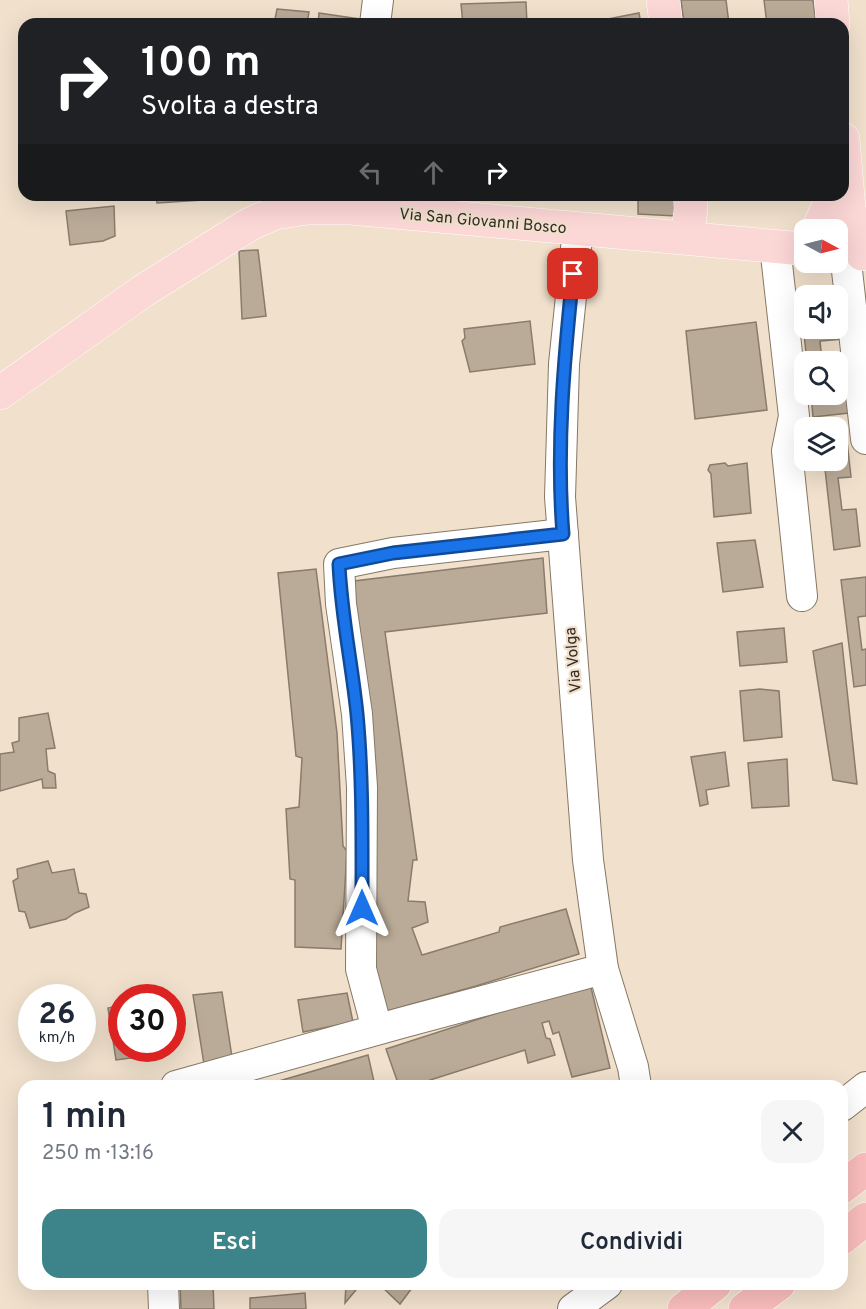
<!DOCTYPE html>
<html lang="it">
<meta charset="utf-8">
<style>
:root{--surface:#fff;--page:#f6f6f7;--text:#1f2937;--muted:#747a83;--accent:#3c848a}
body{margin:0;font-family:Overpass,sans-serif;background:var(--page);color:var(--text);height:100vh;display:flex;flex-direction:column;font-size:22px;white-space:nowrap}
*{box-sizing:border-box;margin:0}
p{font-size:20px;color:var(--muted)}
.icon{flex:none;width:33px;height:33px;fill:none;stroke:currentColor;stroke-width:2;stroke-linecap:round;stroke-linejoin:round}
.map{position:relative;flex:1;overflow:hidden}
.side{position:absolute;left:18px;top:1080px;width:830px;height:210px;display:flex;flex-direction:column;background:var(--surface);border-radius:18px;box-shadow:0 6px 24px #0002}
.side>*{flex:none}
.hud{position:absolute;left:18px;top:18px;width:831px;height:183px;border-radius:18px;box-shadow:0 6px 24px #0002;background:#202124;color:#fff;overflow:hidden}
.needle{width:39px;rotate:97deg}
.fabs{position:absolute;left:794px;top:219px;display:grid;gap:12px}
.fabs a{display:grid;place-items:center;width:54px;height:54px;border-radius:12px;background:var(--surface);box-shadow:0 6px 24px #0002;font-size:30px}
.speed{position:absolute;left:18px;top:984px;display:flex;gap:12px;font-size:30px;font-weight:700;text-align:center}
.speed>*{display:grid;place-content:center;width:78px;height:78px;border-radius:50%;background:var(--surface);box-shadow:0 6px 24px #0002;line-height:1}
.speed small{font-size:15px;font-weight:400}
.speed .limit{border:9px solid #d22;background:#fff;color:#111}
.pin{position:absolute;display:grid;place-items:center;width:51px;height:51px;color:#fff;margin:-26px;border-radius:12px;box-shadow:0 3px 9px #0006}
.me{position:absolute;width:66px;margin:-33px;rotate:0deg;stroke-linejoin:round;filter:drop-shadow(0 0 4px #0008)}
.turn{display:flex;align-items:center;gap:21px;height:126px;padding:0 24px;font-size:27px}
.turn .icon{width:78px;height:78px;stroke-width:2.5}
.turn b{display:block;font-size:42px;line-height:51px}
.lanes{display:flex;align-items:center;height:57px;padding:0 24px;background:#0003;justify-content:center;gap:30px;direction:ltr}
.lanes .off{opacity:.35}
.round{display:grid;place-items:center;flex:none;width:63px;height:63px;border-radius:18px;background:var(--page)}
.head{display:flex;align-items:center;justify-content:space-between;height:102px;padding:0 24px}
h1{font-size:36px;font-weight:600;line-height:45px}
.button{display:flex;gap:12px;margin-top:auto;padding:12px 24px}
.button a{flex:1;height:69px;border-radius:18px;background:var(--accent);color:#fff;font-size:24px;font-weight:600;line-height:69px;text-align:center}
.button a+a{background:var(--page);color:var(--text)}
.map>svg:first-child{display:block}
.building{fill:#baab98;stroke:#8a7b6a;stroke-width:1.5}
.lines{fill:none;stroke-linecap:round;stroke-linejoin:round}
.minor-casing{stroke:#867866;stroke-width:32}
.major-casing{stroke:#fff;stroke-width:34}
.highway-casing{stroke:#fff;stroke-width:34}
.minor{stroke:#fff;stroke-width:30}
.major{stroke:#fbd7d6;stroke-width:33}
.highway{stroke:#f8bcbb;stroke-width:33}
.route-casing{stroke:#114b97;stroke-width:15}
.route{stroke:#1a73e8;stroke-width:10}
.labels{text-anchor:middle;stroke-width:4.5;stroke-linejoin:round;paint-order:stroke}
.street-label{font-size:16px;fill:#332d26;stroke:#f0e0cc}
</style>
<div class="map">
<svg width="866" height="1309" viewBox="0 0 866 1309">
<rect width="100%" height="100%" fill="#f0e0cc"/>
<g class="building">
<polygon points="681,0 726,0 729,24 684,24"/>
<polygon points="764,0 813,0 816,24 767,24"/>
<polygon points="526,2 527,24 463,24 461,4"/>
<polygon points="277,9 309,12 307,24 274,24"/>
<polygon points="319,13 366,20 366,24 318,24"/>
<polygon points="639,13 641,24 592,24 592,22"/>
<polygon points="156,195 219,195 219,199 157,203"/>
<polygon points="643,195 670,195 670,197 678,199 676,216 638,214 638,196 643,197"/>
<polygon points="114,206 115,236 103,241 70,245 66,211"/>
<polygon points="258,250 266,316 242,319 239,251"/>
<polygon points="837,302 843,339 820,341 822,362 807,362 801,306 804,305 804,328 837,328"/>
<polygon points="530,321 535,364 470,372 462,341 465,338 464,329"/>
<polygon points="756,322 767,410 695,419 686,331"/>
<polygon points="837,374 844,374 849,413 813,417 811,394 837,394"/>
<polygon points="847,441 851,477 838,478 842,510 856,509 860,546 834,550 824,460 837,460 837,442"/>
<polygon points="725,463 728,466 747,463 751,513 714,517 711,474 708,470 710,465"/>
<polygon points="755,540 763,587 723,592 717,543"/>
<polygon points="543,558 547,613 385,632 417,860 413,860 408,901 425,902 428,922 412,928 422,955 499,932 500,927 566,909 579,954 476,986 377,1014 371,857 346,582"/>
<polygon points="316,569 337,733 343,846 347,851 341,949 295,947 295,880 290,879 286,809 299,807 302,758 296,756 278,573"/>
<polygon points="866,577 866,616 858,617 862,650 866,649 866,685 854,687 841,580"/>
<polygon points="784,628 787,662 740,666 737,632"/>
<polygon points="842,643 857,784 833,780 813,651"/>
<polygon points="760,689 779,691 782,737 744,741 740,691"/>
<polygon points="48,713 55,748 46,749 48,771 55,774 56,788 43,788 42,779 0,791 0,754 14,752 12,743 19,741 19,718"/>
<polygon points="725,752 729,786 706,790 708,804 700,806 691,757"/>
<polygon points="787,759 789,806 752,808 748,763"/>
<polygon points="48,861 52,873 74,869 79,893 86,894 89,907 75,913 66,919 30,928 25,912 19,911 13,881 18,878 17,869"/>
<polygon points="590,983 610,1068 572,1077 559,1032 553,1034 549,1021 542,1023 546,1038 550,1039 555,1055 528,1063 525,1050 430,1080 431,1086 399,1086 386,1049"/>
<polygon points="222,992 232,1057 204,1064 193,995"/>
<polygon points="347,993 353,1022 303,1032 298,1000"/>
<polygon points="122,1005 122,1048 145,1048 145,1056 116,1060 108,1008"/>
<polygon points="368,1055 375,1086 262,1086"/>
<polygon points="180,1284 213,1284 214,1309 181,1309"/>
<polygon points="253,1284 303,1284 303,1285 254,1288"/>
<polygon points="346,1284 361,1284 345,1303"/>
<polygon points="379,1284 415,1284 400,1304"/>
<polygon points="305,1293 306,1309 250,1309 250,1298"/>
</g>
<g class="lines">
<defs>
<g id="minor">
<polyline points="375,24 378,0"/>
<polyline points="578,229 564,364 560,497 588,860 603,969 633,1067 636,1086"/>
<polyline points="775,246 794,416 787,451 802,596"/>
<polyline points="845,253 866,439"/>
<polyline points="377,1029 361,969 362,787 357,714 341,604 339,564 393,553 563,534"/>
<polyline points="176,1086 401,1023 603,969"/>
<polyline points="842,1106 866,1087"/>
<polyline points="163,1284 164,1309"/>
<polyline points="573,1309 607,1284"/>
</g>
<g id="major">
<polyline points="663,0 666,24"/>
<polyline points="831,0 833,24"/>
<polyline points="843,139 849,209 862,254"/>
<polyline points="818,230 833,195"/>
<polyline points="687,237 691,209 690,195"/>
<polyline points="0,393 143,291 250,224 275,213 308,208 350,208 804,249"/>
</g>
<g id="highway">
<polyline points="842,1187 866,1169"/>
<polyline points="842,1238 866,1219"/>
<polyline points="684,1309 715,1284"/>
<polyline points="745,1309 779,1284"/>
</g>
</defs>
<use href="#minor" class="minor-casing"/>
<use href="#major" class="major-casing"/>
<use href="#highway" class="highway-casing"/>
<use href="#minor" class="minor"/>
<use href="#major" class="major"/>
<use href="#highway" class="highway"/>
</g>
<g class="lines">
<defs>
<path id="route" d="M362 908C362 843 363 778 357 714 352 664 341 614 339 564L393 553 563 534C556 447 564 360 573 274"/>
</defs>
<use href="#route" class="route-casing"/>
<use href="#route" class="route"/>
</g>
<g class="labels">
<g class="street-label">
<text transform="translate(483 220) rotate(5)" y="6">Via San Giovanni Bosco</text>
<text transform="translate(572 660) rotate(-95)" y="6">Via Volga</text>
</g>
</g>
</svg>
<div class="fabs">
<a><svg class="needle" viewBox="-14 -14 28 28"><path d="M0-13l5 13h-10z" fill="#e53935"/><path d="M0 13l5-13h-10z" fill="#747a83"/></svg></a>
<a><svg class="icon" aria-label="sound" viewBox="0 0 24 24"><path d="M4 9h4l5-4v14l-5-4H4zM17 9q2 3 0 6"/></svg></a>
<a><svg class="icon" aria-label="search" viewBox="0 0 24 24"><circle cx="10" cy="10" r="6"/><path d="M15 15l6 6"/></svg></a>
<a><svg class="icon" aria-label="layers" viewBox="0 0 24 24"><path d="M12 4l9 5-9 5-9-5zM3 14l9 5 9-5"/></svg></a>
</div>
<div class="speed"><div>26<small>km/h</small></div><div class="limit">30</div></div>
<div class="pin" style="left:573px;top:274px;background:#d93025"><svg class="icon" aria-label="arrive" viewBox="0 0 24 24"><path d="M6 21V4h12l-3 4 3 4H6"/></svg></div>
<svg class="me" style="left:362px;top:908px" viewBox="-20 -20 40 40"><path d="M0-17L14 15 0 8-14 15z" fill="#1a73e8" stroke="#fff" stroke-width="4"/></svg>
<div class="hud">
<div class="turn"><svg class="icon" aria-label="right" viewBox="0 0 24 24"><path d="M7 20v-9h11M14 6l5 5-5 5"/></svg><div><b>100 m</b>Svolta a destra</div></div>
<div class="lanes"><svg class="icon off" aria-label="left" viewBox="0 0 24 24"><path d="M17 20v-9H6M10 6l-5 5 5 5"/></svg><svg class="icon off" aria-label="ahead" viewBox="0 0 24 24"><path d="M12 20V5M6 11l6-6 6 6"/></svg><svg class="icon" aria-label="right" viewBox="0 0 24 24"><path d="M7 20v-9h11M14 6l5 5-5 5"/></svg></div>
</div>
<section class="side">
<div class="head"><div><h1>1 min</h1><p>250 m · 13:16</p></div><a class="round"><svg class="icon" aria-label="close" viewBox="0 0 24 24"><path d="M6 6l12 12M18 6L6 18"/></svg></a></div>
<div class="button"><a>Esci</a><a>Condividi</a></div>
</section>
</div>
